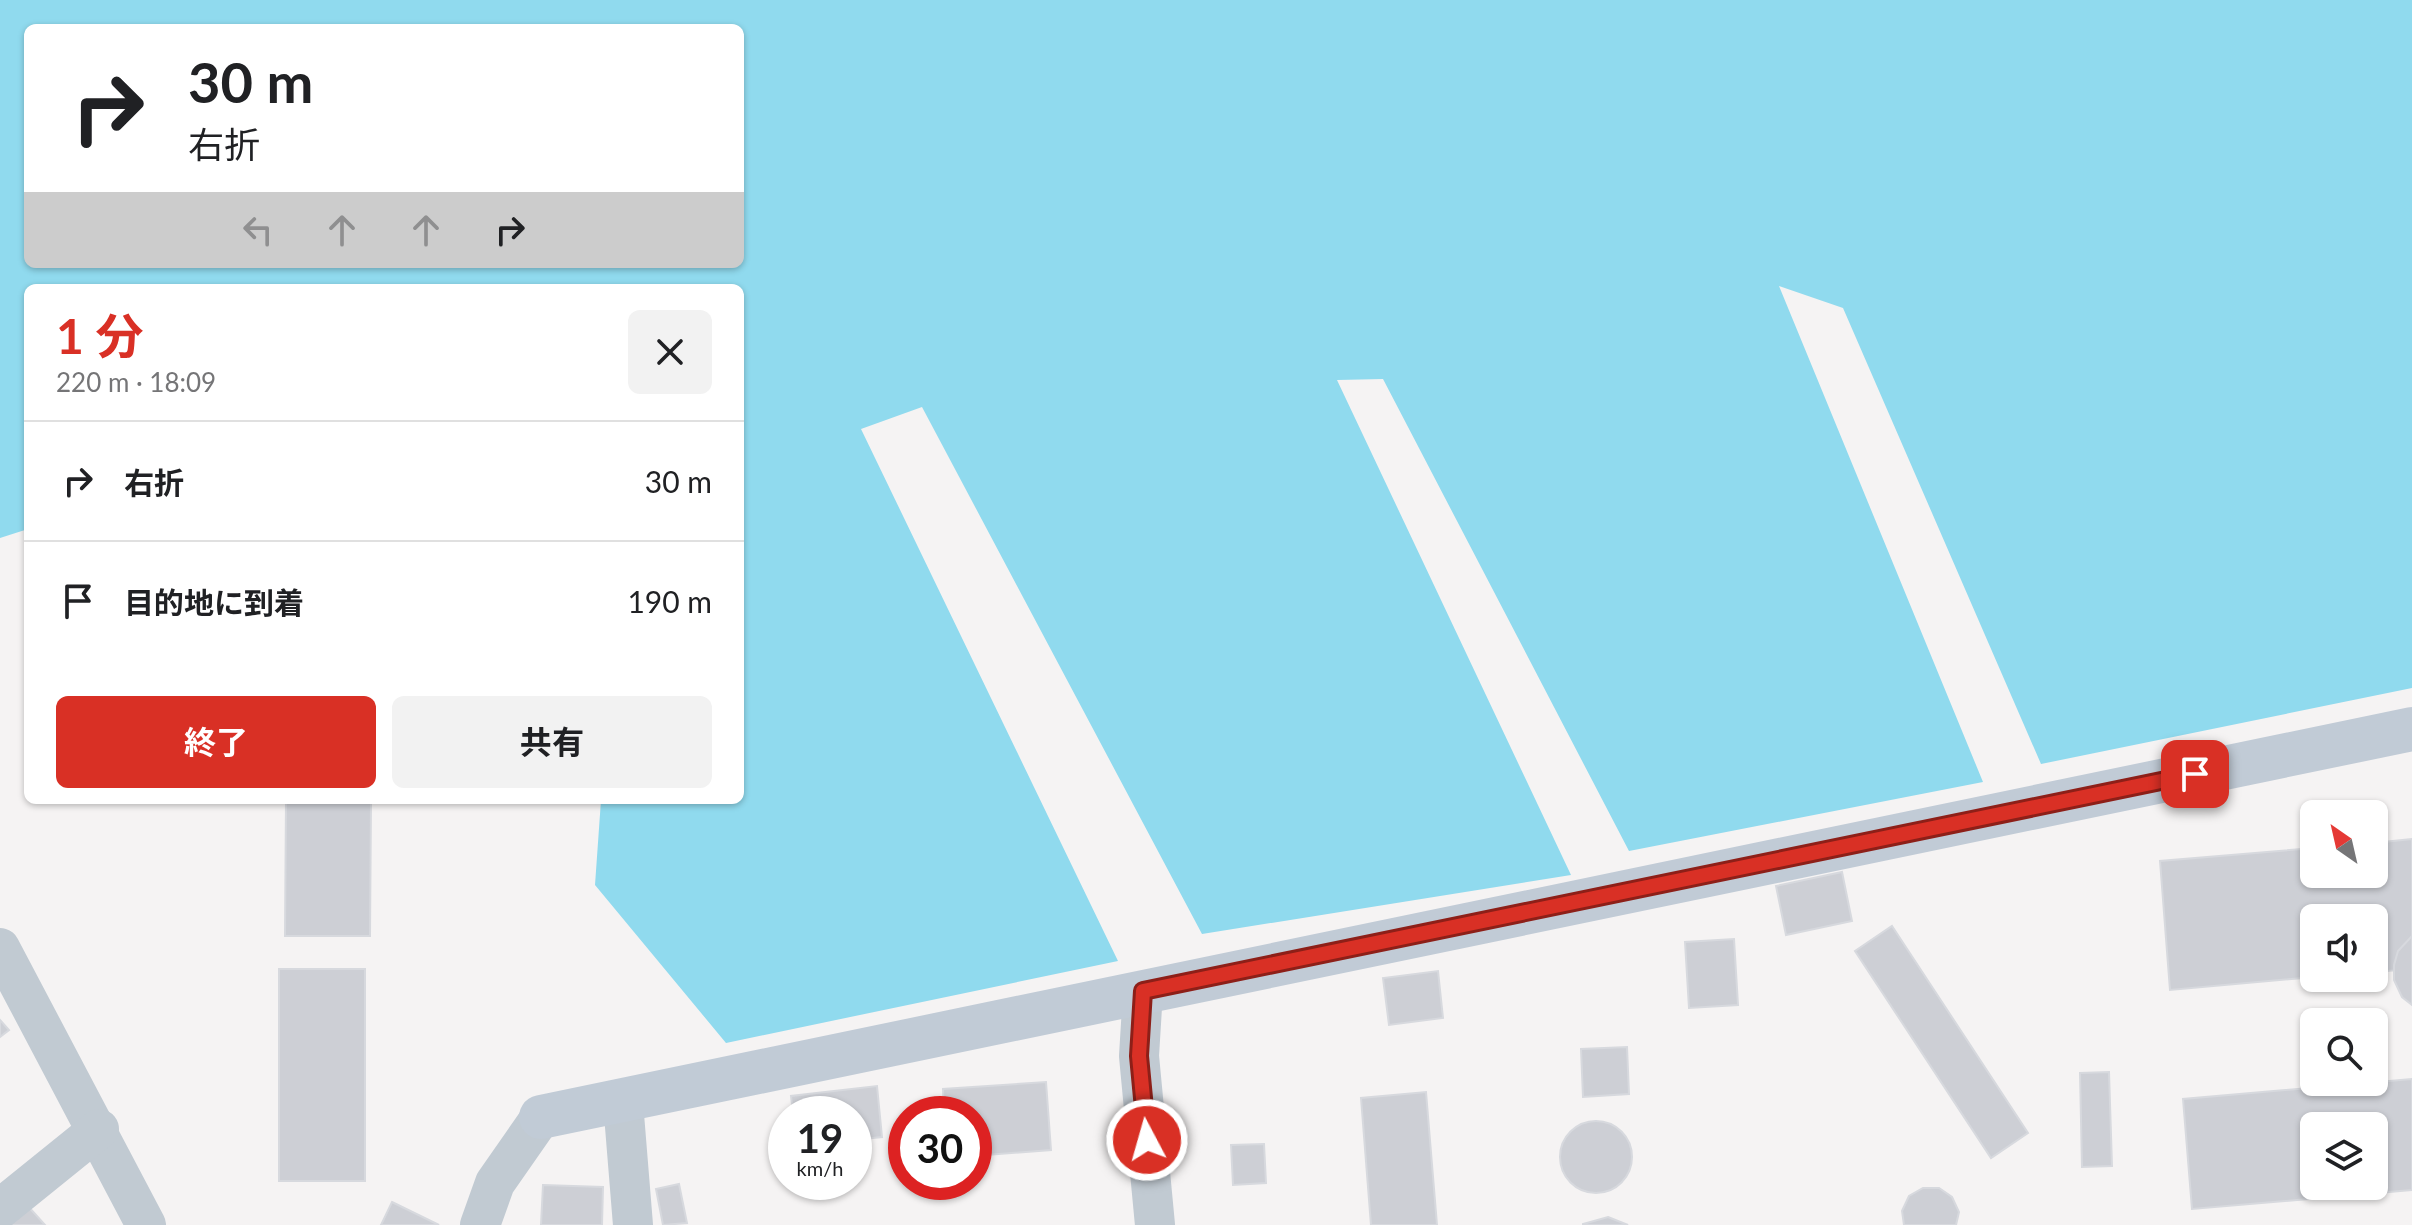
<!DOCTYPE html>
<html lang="ja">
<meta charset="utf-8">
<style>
:root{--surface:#fff;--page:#f2f2f2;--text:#202124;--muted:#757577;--line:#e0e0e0;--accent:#d93025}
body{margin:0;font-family:Lato,"Noto Sans JP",sans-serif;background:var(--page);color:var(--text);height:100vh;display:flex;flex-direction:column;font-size:30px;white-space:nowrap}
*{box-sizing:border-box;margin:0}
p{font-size:26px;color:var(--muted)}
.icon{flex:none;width:44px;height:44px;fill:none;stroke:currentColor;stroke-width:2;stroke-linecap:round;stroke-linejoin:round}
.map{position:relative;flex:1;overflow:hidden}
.sheet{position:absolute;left:24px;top:284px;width:720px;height:520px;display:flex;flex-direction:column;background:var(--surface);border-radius:12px;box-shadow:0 2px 6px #0004}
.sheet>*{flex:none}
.guide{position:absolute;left:24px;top:24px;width:720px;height:244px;border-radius:12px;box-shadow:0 2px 6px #0004;background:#fff;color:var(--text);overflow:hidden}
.needle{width:52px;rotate:326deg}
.controls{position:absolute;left:2300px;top:800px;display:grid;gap:16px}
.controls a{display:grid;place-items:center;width:88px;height:88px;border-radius:12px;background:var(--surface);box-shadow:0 2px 6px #0004;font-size:40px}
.speed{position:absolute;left:768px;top:1096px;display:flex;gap:16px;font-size:40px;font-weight:700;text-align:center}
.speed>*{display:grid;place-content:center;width:104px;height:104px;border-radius:50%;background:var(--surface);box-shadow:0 2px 6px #0004;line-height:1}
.speed small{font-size:20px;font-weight:400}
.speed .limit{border:12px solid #d22;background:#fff;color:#111}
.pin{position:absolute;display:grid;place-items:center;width:68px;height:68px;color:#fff;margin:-34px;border-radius:16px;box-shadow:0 4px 12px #0006}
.me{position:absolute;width:88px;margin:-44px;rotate:354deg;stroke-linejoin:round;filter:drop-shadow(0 0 6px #0008)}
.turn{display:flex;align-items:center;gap:28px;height:168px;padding:0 32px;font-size:36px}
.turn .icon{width:104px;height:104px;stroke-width:2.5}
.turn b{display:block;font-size:56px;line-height:68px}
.lanes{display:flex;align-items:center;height:76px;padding:0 32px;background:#0003;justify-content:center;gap:40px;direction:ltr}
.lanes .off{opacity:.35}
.round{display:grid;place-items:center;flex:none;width:84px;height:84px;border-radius:12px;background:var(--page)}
.headline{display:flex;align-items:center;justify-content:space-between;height:136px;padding:0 32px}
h1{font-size:48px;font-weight:700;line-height:60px;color:var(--accent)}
.button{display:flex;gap:16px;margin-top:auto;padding:16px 32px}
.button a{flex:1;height:92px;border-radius:12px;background:var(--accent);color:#fff;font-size:32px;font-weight:700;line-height:92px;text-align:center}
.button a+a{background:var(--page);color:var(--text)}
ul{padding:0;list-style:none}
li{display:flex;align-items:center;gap:24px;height:120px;padding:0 32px;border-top:2px solid var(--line)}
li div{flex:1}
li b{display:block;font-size:30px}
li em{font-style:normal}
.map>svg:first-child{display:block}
.water{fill:#90daee;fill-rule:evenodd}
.building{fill:#cdcfd5;stroke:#d7d9de;stroke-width:2;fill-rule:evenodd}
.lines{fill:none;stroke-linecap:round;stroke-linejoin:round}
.street{stroke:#c1cad2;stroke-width:40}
.secondary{stroke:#c1cbd6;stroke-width:44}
.route-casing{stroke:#8d1f18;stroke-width:20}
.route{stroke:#d93025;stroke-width:14}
</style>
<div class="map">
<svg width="2412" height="1225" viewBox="0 0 2412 1225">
<rect width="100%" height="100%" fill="#f5f3f3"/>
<path class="water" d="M0 0H2412V688L2041 764 1843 308 1779 286 1983 782 1629 851 1383 379 1337 380 1571 875 1202 934 922 407 861 429 1118 961 726 1043 595 885 601 800H740V288H28V529L0 538ZM28 28H740V264H28Z"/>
<g class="building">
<polygon points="286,800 371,800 370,936 285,936"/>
<polygon points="2412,839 2412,969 2374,972 2374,918 2314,918 2314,977 2170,990 2160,861 2314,848 2314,874 2374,874 2374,843"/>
<polygon points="1842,872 1852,921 1786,935 1776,886"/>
<polygon points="1892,926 2028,1133 1991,1158 1855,951"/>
<polygon points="2412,936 2412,1005 2402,997 2394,980 2394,965 2398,951"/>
<polygon points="1734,939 1738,1005 1689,1008 1685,942"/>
<rect x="279" y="969" width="86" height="212"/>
<polygon points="1438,971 1443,1018 1389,1025 1383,978"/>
<polygon points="0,1020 9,1030 0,1037"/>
<polygon points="1627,1047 1629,1094 1583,1097 1581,1049"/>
<polygon points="2109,1072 2112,1166 2082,1167 2080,1073"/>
<path d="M2412 1079V1190L2192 1209 2183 1099ZM2314 1126H2374V1186H2314Z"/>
<polygon points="1046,1082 1051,1150 974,1156 974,1114 944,1114 943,1089"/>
<polygon points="877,1086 882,1137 854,1140 854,1114 793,1114 791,1096"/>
<polygon points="1426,1092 1437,1225 1371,1225 1361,1098"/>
<circle cx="1596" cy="1157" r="36"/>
<polygon points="1264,1144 1266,1183 1233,1185 1231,1145"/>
<polygon points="679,1184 687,1223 663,1225 656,1189"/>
<polygon points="543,1185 603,1187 602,1225 541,1225"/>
<polygon points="1923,1188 1939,1188 1952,1197 1959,1212 1956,1225 1904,1225 1902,1211 1909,1196"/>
<polygon points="392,1202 439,1225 381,1225"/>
<polygon points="27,1205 45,1225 5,1225"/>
<polygon points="1608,1217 1628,1225 1583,1225 1583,1224"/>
</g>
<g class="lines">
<g class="street">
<polyline points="0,948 146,1225"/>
<polyline points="1143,991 1139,1056 1155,1225"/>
<polyline points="623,1102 633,1225"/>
<polyline points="0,1209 99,1129"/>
<polyline points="480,1225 495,1183 541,1117"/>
</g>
<polyline class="secondary" points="541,1117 2412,729"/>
</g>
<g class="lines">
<defs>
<polyline id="route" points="1147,1140 1139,1056 1143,991 2195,774"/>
</defs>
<use href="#route" class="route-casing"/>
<use href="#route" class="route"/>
</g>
</svg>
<div class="controls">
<a><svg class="needle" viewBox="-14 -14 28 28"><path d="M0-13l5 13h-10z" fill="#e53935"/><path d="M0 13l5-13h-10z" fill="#757577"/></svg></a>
<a><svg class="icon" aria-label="sound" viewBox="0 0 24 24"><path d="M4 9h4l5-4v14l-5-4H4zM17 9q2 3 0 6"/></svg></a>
<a><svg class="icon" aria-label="search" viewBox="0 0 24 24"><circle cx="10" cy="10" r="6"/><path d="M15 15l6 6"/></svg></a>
<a><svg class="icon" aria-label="layers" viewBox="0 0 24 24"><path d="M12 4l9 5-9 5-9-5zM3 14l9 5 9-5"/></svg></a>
</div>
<div class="speed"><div>19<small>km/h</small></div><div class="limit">30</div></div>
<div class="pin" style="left:2195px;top:774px;background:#d93025"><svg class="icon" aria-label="arrive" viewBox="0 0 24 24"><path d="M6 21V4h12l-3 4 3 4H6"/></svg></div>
<svg class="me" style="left:1147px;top:1140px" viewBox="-20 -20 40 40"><circle r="17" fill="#d93025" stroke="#fff" stroke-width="3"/><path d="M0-11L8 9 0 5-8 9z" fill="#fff"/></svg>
<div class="guide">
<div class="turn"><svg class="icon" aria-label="right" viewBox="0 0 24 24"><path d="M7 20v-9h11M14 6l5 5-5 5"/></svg><div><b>30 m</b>右折</div></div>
<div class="lanes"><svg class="icon off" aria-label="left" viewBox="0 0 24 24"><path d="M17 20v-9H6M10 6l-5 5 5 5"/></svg><svg class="icon off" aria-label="ahead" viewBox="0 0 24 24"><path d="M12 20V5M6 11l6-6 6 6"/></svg><svg class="icon off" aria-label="ahead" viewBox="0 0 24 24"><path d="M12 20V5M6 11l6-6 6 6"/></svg><svg class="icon" aria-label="right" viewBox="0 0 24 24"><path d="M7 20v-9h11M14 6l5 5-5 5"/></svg></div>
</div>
<section class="sheet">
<div class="headline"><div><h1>1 分</h1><p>220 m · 18:09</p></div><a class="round"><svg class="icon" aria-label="close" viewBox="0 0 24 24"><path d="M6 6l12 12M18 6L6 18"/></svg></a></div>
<ul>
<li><svg class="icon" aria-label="right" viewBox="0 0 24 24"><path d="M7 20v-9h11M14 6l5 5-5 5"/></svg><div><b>右折</b></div><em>30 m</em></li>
<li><svg class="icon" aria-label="arrive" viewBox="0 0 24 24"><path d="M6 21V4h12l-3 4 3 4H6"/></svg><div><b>目的地に到着</b></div><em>190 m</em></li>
</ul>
<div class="button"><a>終了</a><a>共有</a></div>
</section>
</div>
